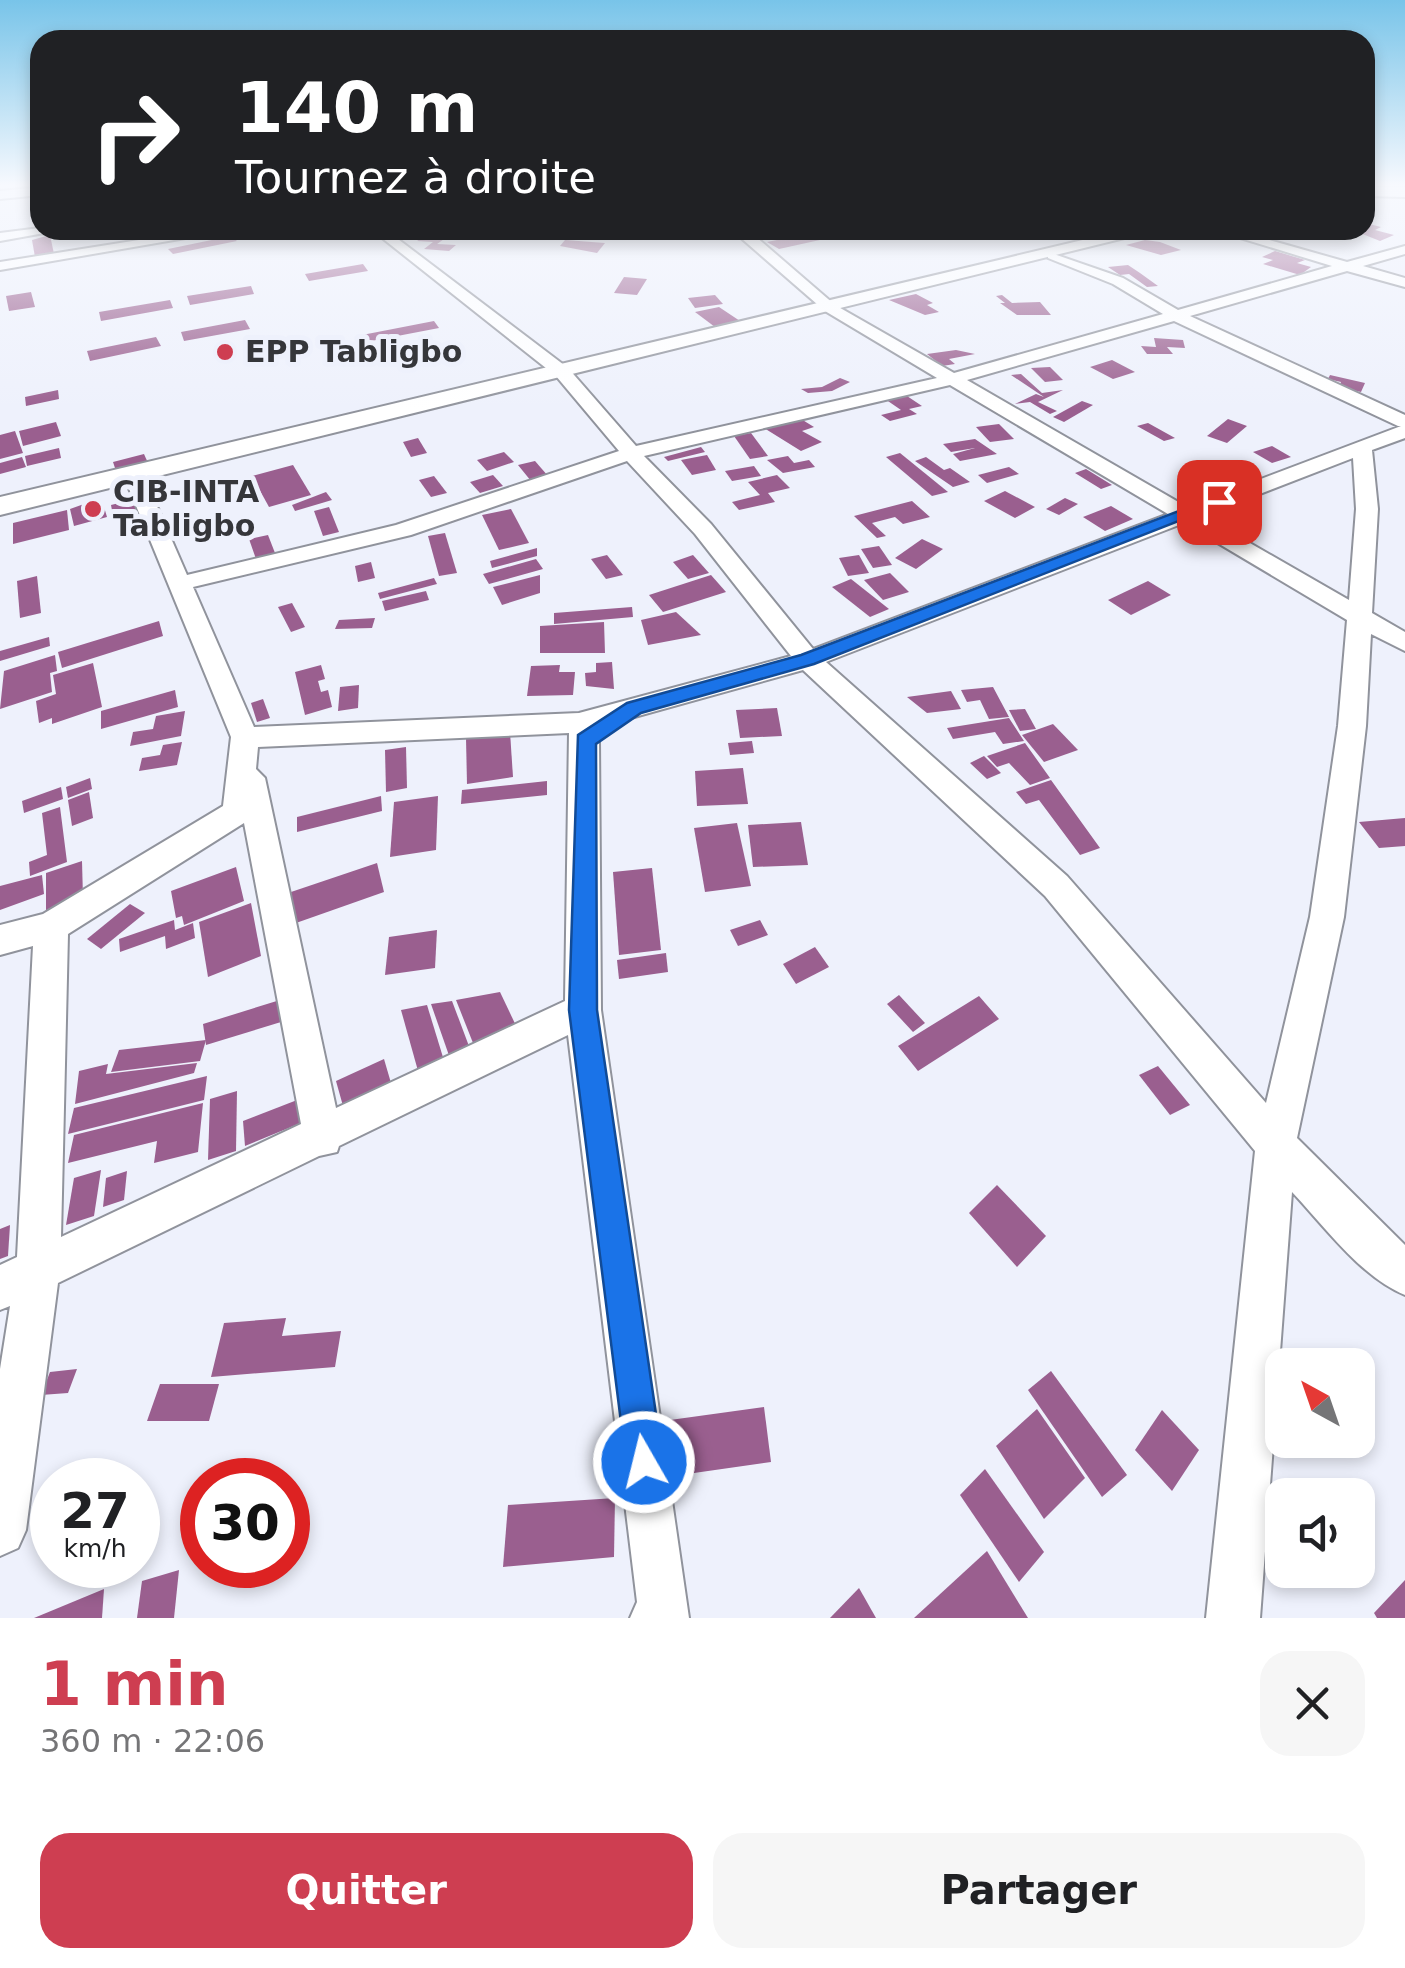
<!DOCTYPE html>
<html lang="fr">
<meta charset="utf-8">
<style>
:root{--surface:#fff;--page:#f6f6f6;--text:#202124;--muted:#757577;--accent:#ce3e51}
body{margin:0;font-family:"DejaVu Sans",sans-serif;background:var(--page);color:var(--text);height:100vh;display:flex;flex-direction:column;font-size:38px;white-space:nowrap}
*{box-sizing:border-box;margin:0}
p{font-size:32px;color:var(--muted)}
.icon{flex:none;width:55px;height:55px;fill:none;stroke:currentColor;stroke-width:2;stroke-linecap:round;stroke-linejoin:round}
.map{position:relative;height:1618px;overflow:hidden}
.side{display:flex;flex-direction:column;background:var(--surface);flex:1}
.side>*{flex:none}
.banner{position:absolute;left:30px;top:30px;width:1345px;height:210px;border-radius:30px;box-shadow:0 5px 15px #0003;background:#202124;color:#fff;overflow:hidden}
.needle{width:65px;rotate:320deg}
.buttons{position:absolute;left:1265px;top:1348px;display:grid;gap:20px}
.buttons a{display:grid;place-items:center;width:110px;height:110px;border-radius:20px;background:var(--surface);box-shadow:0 5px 15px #0003;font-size:50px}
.speed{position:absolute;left:30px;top:1458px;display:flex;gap:20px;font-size:50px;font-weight:700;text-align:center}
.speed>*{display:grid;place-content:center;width:130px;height:130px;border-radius:50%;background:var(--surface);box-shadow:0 5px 15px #0003;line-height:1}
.speed small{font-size:25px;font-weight:400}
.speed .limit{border:15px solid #d22;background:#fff;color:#111}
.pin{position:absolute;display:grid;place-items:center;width:85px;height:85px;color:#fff;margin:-42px;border-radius:20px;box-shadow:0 5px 15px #0006}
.me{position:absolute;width:110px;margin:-55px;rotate:352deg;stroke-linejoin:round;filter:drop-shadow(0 0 8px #0008)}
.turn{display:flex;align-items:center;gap:35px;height:210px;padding:0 40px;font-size:45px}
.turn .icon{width:130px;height:130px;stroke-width:2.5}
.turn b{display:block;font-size:70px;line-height:85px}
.round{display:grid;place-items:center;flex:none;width:105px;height:105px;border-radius:30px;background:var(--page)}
.head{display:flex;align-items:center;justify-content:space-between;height:170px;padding:0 40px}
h1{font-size:60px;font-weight:700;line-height:75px;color:var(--accent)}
.action{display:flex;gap:20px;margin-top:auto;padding:20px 40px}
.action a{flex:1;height:115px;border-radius:30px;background:var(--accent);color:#fff;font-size:40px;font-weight:700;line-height:115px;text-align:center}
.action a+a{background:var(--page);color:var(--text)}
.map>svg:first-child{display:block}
.building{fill:#9a5f8f}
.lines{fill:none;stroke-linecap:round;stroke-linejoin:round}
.street-casing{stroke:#90939c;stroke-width:4}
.secondary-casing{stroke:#90939c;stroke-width:4}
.street{fill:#fff;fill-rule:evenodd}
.secondary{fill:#fff;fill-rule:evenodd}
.route{fill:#1a73e8;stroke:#114b97;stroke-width:2.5}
.poi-dot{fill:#ce3e51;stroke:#eef1fc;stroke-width:4}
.labels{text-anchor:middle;stroke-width:10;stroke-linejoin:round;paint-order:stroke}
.far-poi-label{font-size:30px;font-weight:bold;fill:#35363a;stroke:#eef1fc;text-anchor:start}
</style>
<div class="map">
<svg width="1405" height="1618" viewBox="0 0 1405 1618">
<rect width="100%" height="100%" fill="#eef1fc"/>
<g class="building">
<polygon points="1365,223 1381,227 1375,230 1394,235 1380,241 1355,231 1365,230"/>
<polygon points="827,230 847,234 779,249 767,242"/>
<polygon points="50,235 54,254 35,257 32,240"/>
<polygon points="426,235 447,237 437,244 456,245 449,251 424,249 433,242 417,241"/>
<polygon points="231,236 237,241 173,254 168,249"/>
<polygon points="565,240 605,243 597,253 560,246"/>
<polygon points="1145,240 1160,242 1181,250 1161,255 1126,245"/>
<polygon points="1275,251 1305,260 1297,263 1311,267 1300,275 1263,264 1273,260 1262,257"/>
<polygon points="363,264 368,271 309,281 305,274"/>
<polygon points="1128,265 1140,273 1158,286 1147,287 1129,274 1120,275 1108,267"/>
<polygon points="624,277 647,279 637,295 614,293"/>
<polygon points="251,286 254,294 190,305 187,296"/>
<polygon points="31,292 35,307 9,311 6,296"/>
<polygon points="916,294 933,303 927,305 939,312 925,315 889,300"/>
<polygon points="715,295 723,304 695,308 688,298"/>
<polygon points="1002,295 1012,303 1040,302 1051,315 1017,315 1000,303 1005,303 996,296"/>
<polygon points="170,300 173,308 101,321 99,312"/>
<polygon points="719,307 740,321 715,327 695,312"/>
<polygon points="245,320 250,329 184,341 181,332"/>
<polygon points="434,321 439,328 366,342 362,335"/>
<polygon points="156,337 161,346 90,361 87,351"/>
<polygon points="1154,338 1183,340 1185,348 1167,347 1173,354 1147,354 1141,346 1156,347"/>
<polygon points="956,350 975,354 949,359 955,364 942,366 927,354"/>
<polygon points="1112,360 1135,372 1113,379 1090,367"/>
<polygon points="1050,367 1063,380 1045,382 1031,368"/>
<polygon points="1021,374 1042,393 1063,390 1038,402 1057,411 1050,414 1030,402 1015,404 1036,394 1044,397 1011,375"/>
<polygon points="1330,375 1365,383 1361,392 1339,387 1341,382 1328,379"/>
<polygon points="840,378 850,382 832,391 808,393 801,389 822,387"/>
<polygon points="58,390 59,399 26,406 25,397"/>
<polygon points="904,394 922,406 909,409 917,414 890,421 881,415 901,410 885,399"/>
<polygon points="1082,401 1093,405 1064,422 1053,417"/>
<polygon points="801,419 814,427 802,431 822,442 801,451 764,428"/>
<polygon points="1228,419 1247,426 1227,443 1207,436"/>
<polygon points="56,422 61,436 23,446 19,431"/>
<polygon points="1148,423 1175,438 1164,441 1137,426"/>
<polygon points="999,424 1014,439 990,442 976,427"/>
<polygon points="15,431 23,453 0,459 0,435"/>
<polygon points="751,433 768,456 750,459 734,436"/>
<polygon points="418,438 427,453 411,457 403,442"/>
<polygon points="975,439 997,454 960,461 953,454 975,448 951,452 943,444"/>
<polygon points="1272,446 1291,457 1272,463 1253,452"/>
<polygon points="701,447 705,452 668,461 664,457"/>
<polygon points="59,448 61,458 27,466 25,456"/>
<polygon points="504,452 514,462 487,471 477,460"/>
<polygon points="900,453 948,492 932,496 886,457"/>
<polygon points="144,454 148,463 116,471 113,462"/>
<polygon points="707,455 716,470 692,475 681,460"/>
<polygon points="788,456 794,463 809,460 815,467 783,473 767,460"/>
<polygon points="22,457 26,467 0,474 0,463"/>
<polygon points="926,457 944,470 950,468 970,482 953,487 915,461"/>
<polygon points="535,461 548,476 531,481 518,465"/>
<polygon points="293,465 311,495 269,507 252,476"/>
<polygon points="754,466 761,476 732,481 725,471"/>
<polygon points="1009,467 1019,474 987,483 978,475"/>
<polygon points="1086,469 1112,485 1101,489 1075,473"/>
<polygon points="493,475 503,486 480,493 470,482"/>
<polygon points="777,475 790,488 768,493 775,502 739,510 732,502 760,495 748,482"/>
<polygon points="434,476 447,493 431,497 419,480"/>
<polygon points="1005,491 1035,507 1015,518 984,501"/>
<polygon points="326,492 332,500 295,511 292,505"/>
<polygon points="139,498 142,508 113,516 111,505"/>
<polygon points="1065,498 1078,504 1059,515 1046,509"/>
<polygon points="912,501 930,517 903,524 895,517 872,523 886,536 877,538 854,516"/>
<polygon points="84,504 87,511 104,507 107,517 74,526 70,509"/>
<polygon points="1111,506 1133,519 1105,531 1083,517"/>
<polygon points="329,507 339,532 323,536 314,511"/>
<polygon points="511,509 529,543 499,550 482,515"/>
<polygon points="67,510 69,530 13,544 13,523"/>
<polygon points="445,533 457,573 439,576 428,536"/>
<polygon points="268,535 275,553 256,559 249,539"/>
<polygon points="922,539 943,549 916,569 895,558"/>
<polygon points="879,546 892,565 873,568 861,549"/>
<polygon points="537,548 537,556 492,568 490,561"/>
<polygon points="607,555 623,575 606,579 591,559"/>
<polygon points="693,555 709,573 688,579 673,562"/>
<polygon points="859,555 869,573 848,576 839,558"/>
<polygon points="536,559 543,569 489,584 483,574"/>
<polygon points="371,562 375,578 358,582 355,566"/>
<polygon points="890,573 909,592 883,600 864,580"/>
<polygon points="540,575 540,593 502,605 493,587"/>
<polygon points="711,575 726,592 663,612 649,595"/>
<polygon points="37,576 41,613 20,618 17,581"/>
<polygon points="434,578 437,584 380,599 378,593"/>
<polygon points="851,579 889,609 870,617 832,587"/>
<polygon points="1148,581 1171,595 1131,615 1108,600"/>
<polygon points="426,591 429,600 385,611 382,601"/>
<polygon points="292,603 305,627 291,632 278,607"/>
<polygon points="632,607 633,617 554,624 554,613"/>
<polygon points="676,612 701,635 648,645 641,620"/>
<polygon points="375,618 372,628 335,629 339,620"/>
<polygon points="159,621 163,636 62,668 58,652"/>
<polygon points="604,622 605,653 540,653 540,626"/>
<polygon points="49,637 50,646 0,661 0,651"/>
<polygon points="55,655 57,671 50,673 52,692 0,709 4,671"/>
<polygon points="612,662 614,689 586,686 585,673 596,672 596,663"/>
<polygon points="93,663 102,707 52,724 52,718 39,723 36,701 56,694 53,675"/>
<polygon points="321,665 325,679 318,681 321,692 328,690 332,707 305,715 295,672"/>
<polygon points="560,665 559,672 575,672 573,695 527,696 531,666"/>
<polygon points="359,685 358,708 338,711 340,687"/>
<polygon points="993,687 1009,717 989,719 980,700 967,702 961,690"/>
<polygon points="175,690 178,707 101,729 101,711"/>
<polygon points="951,691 961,709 927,713 907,697"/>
<polygon points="263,699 270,718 257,722 251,703"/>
<polygon points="777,708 782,736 740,738 736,710"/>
<polygon points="1025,709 1036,729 1020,731 1009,710"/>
<polygon points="185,711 181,736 130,746 133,732 153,729 156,716"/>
<polygon points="1009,718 1024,741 1003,744 995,732 953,739 947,728"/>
<polygon points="1053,724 1078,750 1044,762 1022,735"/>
<polygon points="510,732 513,777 467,784 466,738"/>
<polygon points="752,741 754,753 730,755 728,743"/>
<polygon points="182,742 177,765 139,771 142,758 160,755 163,745"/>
<polygon points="1025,743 1050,778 1030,785 1009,763 997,767 987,756"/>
<polygon points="406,747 407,788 386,792 385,750"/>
<polygon points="984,756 1001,773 987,779 970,763"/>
<polygon points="743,768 748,804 697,806 695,771"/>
<polygon points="90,778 92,789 68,798 66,787"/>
<polygon points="1051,780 1100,848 1080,855 1039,800 1026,804 1016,792"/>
<polygon points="547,781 547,795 461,804 462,790"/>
<polygon points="61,787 63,799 24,813 22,801"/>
<polygon points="89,792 93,818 72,826 68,800"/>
<polygon points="381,796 382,811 297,832 297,817"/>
<polygon points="438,796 436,850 390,857 394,802"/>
<polygon points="60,807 67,862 30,876 29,862 47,855 42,813"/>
<polygon points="1405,818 1405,846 1379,848 1359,822"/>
<polygon points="801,822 808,865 753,867 748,825"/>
<polygon points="737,823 751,886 705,892 694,828"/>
<polygon points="82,861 83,898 46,911 46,873"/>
<polygon points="377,863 384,892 296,923 291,892"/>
<polygon points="236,867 244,901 184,925 182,916 176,918 171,891"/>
<polygon points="652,868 661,950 619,955 613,872"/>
<polygon points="42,875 44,894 0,910 0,886"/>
<polygon points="251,903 261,956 208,977 199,922"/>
<polygon points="130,904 145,913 101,949 87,939"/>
<polygon points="174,920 175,930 193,923 195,938 166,949 165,936 120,952 119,939"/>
<polygon points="760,920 768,935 738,946 730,930"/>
<polygon points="437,930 435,968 385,975 389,937"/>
<polygon points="815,947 829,967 796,984 783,964"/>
<polygon points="666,953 668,972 619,979 617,960"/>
<polygon points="500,992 519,1032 477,1053 456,1000"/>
<polygon points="899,995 925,1023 913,1032 887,1004"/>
<polygon points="979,996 999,1019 918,1071 898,1046"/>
<polygon points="280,1000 281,1022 206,1045 203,1024"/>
<polygon points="452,1001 472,1054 452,1064 431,1004"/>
<polygon points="427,1005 446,1067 420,1078 401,1010"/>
<polygon points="206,1040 200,1061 111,1072 119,1050"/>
<polygon points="384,1059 391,1083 343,1106 336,1081"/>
<polygon points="197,1063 194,1073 75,1104 79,1071 108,1064 106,1074"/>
<polygon points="1158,1066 1190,1105 1170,1115 1139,1075"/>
<polygon points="207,1076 204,1100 68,1134 74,1108"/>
<polygon points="237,1091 236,1151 208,1160 210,1099"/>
<polygon points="310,1095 313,1118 245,1146 243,1121"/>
<polygon points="203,1103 198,1152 154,1163 157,1141 68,1163 74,1135"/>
<polygon points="101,1170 94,1216 66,1225 74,1178"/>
<polygon points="127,1171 124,1200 103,1207 106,1178"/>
<polygon points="997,1185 1046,1236 1017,1267 969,1213"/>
<polygon points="10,1225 8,1256 0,1259 0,1229"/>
<polygon points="286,1318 282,1336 341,1331 335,1367 211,1377 224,1323"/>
<polygon points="77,1369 68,1393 41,1395 50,1372"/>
<polygon points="1051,1371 1127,1475 1102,1497 1028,1390"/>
<polygon points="160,1384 219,1384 209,1421 147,1421"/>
<polygon points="764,1407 771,1462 673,1476 670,1420"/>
<polygon points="1037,1409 1085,1478 1044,1519 996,1446"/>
<polygon points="1162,1410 1199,1450 1172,1491 1135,1450"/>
<polygon points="985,1469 1044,1552 1019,1582 960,1495"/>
<polygon points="615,1498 614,1557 503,1567 508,1505"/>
<polygon points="987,1551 1028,1618 914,1618"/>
<polygon points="179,1570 174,1618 137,1618 142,1581"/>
<polygon points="1405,1580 1405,1618 1377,1618 1374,1613"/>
<polygon points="859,1588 876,1618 830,1618"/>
<polygon points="104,1589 102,1618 34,1618"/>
</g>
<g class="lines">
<defs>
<g id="street">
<polygon points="40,187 40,195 0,199 0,191"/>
<polygon points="40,228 61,230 0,241 0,233"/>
<polygon points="202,230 232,230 0,270 0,262"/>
<path d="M372 230H386L568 368 636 446 937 378 825 311 741 238 683 230H748L835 305 954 373 1163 314 1113 284 1048 258V252L1123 278 1178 310 1332 266 1214 230H1234L1347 262 1405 246V254L1363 266 1405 278V287L1347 271 1190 316 1405 415V438L1372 450 1378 509 1372 613 1405 632V651L1371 634 1366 726 1344 917 1297 1138 1405 1245V1295C1360 1276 1325 1227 1292 1192L1260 1618H1206L1255 1151 1045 896 803 670 595 728 599 740 601 1010 689 1618H630L637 1602 568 1035 339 1146 337 1152 319 1156 58 1283 26 1530 18 1548 0 1556V1369L10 1306 0 1310V1265L17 1257 33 946 0 955V925L43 914 223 806 231 737 123 474 133 468 143 474 187 575 396 525 619 451 556 376ZM1174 321 1398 426H1401L1187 507 967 380ZM950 385 1168 514 813 649 711 524 644 456ZM1353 458 1356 509 1349 600 1203 516ZM627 461 695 534 791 656 579 713 254 727 193 587 411 535ZM1184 523 1347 620 1338 726 1310 917 1266 1103 1067 876 826 662ZM569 733 565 1001 336 1108 265 778 256 769 258 747ZM244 823 301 1124 61 1237 68 934Z"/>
</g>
<g id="secondary">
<polygon points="1365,186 1405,187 1405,197 1365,196"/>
<polygon points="1125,230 1157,230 0,515 0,497"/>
</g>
</defs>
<use href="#street" class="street-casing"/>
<use href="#secondary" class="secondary-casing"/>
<use href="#street" class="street"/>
<use href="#secondary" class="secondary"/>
</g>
<linearGradient id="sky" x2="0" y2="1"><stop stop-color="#78c4e9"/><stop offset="0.45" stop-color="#f7f9fe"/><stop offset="1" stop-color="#f7f9fe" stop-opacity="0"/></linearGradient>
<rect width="1405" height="411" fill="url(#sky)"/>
<polygon class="route" points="1213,498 1227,502 814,664 641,713 596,744 597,1010 663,1462 657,1475 644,1480 631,1475 626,1462 569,1010 578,735 627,703 801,655"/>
<g class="poi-dot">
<circle cx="225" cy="352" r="10"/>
<circle cx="93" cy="509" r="10"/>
</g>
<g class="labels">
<g class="far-poi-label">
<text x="245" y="362">EPP Tabligbo</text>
<text x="113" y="502">CIB-INTA<tspan x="113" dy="34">Tabligbo</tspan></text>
</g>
</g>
</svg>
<div class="buttons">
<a><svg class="needle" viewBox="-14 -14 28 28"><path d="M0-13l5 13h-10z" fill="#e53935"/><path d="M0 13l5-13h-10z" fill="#757577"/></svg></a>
<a><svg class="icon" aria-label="sound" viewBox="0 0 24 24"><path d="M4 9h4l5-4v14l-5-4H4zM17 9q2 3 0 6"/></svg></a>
</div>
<div class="speed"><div>27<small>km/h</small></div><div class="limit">30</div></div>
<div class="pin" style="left:1219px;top:502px;background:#d93025"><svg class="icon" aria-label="arrive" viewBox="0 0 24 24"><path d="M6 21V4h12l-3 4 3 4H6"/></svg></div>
<svg class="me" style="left:644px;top:1462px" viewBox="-20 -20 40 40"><circle r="17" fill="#1a73e8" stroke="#fff" stroke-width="3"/><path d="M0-11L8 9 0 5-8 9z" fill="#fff"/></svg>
<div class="banner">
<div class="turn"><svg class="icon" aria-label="right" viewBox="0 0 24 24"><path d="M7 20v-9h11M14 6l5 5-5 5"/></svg><div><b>140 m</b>Tournez à droite</div></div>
</div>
</div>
<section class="side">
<div class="head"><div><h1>1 min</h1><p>360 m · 22:06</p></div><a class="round"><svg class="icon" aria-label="close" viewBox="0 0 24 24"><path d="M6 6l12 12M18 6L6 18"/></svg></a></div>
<div class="action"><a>Quitter</a><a>Partager</a></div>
</section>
